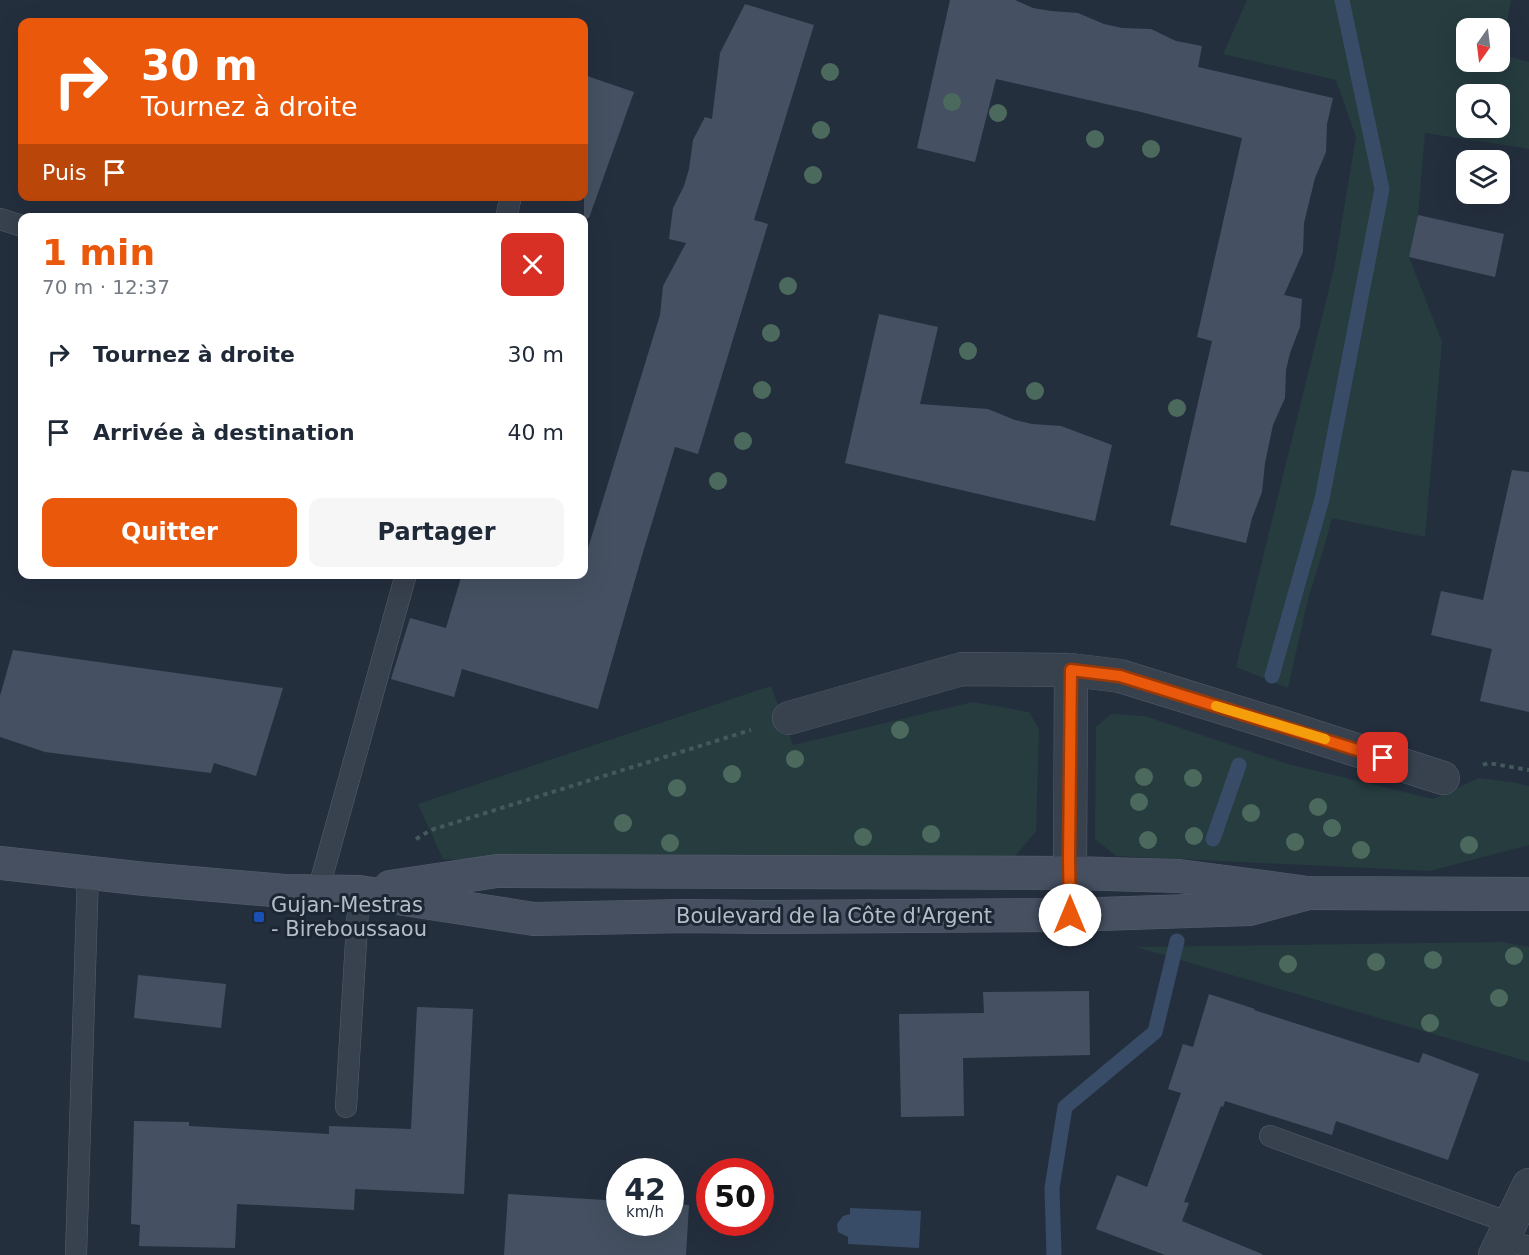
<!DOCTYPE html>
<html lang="fr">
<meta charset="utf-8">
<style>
:root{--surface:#fff;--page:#f6f6f7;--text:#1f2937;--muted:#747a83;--accent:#ea580c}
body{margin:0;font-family:"DejaVu Sans",sans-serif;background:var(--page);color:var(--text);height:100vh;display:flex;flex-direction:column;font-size:22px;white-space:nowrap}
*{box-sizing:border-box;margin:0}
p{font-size:20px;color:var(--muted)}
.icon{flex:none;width:33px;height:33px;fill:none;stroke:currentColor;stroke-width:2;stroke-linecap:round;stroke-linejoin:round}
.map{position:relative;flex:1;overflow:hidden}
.details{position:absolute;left:18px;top:213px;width:570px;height:366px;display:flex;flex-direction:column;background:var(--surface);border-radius:12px;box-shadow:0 6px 24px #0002}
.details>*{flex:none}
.guide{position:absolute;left:18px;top:18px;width:570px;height:183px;border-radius:12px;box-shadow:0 6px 24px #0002;background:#ea580c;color:#fff;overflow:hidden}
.needle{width:39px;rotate:194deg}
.tools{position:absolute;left:1456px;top:18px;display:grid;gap:12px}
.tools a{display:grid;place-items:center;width:54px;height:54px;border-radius:12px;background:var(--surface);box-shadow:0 6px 24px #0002;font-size:30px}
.speed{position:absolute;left:606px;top:1158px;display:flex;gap:12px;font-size:30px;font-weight:700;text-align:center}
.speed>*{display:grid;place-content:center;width:78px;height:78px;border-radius:50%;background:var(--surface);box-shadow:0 6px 24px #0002;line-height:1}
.speed small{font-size:15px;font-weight:400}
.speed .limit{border:9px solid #d22;background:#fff;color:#111}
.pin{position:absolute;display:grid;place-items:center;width:51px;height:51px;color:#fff;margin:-26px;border-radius:12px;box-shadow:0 3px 9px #0006}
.me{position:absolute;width:66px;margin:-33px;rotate:0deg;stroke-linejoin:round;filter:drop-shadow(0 0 4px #0008)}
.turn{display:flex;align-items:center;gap:21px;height:126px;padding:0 24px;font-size:27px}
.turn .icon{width:78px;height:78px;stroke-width:2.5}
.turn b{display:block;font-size:42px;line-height:51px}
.then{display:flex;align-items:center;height:57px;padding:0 24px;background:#0003;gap:12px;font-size:22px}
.round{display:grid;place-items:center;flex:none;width:63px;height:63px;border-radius:12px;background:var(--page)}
.headline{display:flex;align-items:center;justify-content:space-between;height:102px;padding:0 24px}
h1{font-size:36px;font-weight:700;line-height:45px;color:var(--accent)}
.button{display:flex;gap:12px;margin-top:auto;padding:12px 24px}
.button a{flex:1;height:69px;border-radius:12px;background:var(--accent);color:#fff;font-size:24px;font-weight:700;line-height:69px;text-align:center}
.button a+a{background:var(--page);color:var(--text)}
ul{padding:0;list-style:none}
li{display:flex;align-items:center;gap:18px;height:78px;padding:0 24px}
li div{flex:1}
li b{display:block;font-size:22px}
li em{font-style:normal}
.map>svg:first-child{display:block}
.green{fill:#263c3f;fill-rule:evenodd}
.water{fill:#394c67}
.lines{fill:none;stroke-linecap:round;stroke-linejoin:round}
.stream{stroke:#394c67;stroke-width:15}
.building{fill:#455162}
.lane-casing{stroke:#565f6c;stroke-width:22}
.street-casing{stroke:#565f6c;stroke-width:34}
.secondary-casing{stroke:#565f6c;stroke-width:34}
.path{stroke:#44595c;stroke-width:4;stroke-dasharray:4.5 4.5;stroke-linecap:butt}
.lane{stroke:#38414e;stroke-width:21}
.street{stroke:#38414e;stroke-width:33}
.secondary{stroke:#465061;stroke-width:33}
.tree{fill:#4b6a5d}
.route-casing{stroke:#983908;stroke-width:15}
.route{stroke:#ea580c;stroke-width:10}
.slow{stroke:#f59e0b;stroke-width:10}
.transit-dot{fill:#1a4fb4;stroke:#1d2633;stroke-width:2}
.labels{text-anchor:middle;stroke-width:6;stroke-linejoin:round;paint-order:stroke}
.poi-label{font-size:21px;fill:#b4bcc9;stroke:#1d2633;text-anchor:start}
.street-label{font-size:21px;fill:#b4bcc9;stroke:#1d2633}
</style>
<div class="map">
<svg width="1529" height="1255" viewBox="0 0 1529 1255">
<rect width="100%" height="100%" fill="#242f3e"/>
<g class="green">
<path d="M1247 0H1511L1501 54 1529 62V149L1425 133 1418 215 1409 257 1442 342 1425 537 1332 518 1323 551 1308 599 1288 688 1236 667 1334 268 1356 137 1336 80 1223 54ZM1467 28H1500V62H1467ZM1467 94H1500V128H1467Z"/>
<polygon points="771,686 793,745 973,702 1029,712 1039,729 1036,831 1012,860 547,864 443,859 418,804"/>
<polygon points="1111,714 1145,716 1288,764 1433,799 1479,778 1512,782 1529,786 1529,845 1430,871 1116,856 1095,839 1096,727"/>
<polygon points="1502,942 1529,947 1529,1062 1136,947"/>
</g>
<polygon class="water" points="850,1208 921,1211 919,1248 848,1244 848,1237 838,1232 837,1224 843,1216 850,1214"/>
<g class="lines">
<g class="stream">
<polyline points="1272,676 1322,499 1382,189 1342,0"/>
<polyline points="1213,839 1239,765"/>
<polyline points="1054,1255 1052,1188 1065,1107 1155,1032 1177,941"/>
</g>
</g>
<g class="building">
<polygon points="950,0 1015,0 1033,8 1051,11 1078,13 1104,24 1122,28 1151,29 1176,41 1202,46 1198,67 1333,98 1327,124 1326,152 1315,178 1304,223 1303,252 1284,295 1302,299 1300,327 1290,353 1286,370 1285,398 1273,425 1265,463 1262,492 1252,518 1246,543 1170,525 1212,341 1197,337 1242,138 1141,112 996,79 975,162 917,148"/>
<polygon points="745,4 814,25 754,220 768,224 698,454 675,447 643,552 598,709 462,669 454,697 391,679 410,618 446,628 462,574 584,574 584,561 660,315 663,286 686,243 669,239 673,208 684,186 689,169 693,140 705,117 712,119 720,53"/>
<polygon points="584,75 634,92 589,218 584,218"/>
<polygon points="1418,215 1504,234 1495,277 1409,257"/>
<polygon points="879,314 938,327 920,404 988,409 1015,420 1032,424 1061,426 1112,445 1095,521 845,463"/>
<polygon points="1512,470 1529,472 1529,712 1480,701 1492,649 1431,635 1441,591 1483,600"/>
<polygon points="13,650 283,688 256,776 214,763 211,773 45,752 0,737 0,696"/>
<polygon points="138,975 226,984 221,1028 134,1018"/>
<polygon points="1089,991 1090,1055 963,1058 964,1116 901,1117 899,1014 984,1013 983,992"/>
<polygon points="1209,994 1255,1009 1254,1010 1419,1063 1423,1053 1479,1074 1448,1160 1336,1121 1332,1135 1225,1101 1223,1107 1221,1106 1184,1202 1189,1203 1182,1221 1262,1254 1262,1255 1165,1255 1096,1229 1117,1175 1147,1187 1181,1093 1168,1089 1183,1044 1193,1047"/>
<polygon points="417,1007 473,1009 464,1194 355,1189 354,1210 237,1204 235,1248 139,1246 140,1225 131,1224 134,1121 189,1122 189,1126 329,1134 329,1126 411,1129"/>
<polygon points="508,1194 620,1201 620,1222 670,1222 670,1204 689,1205 686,1255 504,1255"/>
</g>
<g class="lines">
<defs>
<g id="lane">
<polyline points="506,218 511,196"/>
<polyline points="0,219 22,226"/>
<polyline points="318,891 406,574"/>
<polyline points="346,1107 359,892"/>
<polyline points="1270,1136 1510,1223"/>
<polyline points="1503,1239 1529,1247"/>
<polyline points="76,1255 88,873"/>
</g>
<g id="street">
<polyline points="789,718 962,669 1071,670 1120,676 1285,727 1443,778"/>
<polyline points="1070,873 1071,670"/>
<polyline points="1495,1255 1529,1185"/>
</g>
<g id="secondary">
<polyline points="0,863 145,879 284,891 359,892 534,919 687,916 767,917 1070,915 1249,909 1308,893"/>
<polyline points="390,887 497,871 1070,873 1179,876 1308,893 1529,894"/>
</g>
</defs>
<use href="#lane" class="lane-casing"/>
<use href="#street" class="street-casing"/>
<use href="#secondary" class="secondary-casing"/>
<g class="path">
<polyline points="1483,765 1488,763 1529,770"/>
<polyline points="416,839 431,830 751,730"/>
</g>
<use href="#lane" class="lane"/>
<use href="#street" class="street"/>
<use href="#secondary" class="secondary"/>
</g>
<g class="tree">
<circle cx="830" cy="72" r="9"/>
<circle cx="952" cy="102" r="9"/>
<circle cx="998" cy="113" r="9"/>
<circle cx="821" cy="130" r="9"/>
<circle cx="1095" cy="139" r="9"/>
<circle cx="1151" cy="149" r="9"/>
<circle cx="813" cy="175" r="9"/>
<circle cx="788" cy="286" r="9"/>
<circle cx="771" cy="333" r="9"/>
<circle cx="968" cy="351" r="9"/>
<circle cx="762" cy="390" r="9"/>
<circle cx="1035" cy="391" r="9"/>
<circle cx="1177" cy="408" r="9"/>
<circle cx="743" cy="441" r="9"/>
<circle cx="718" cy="481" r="9"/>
<circle cx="900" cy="730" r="9"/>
<circle cx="795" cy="759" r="9"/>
<circle cx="732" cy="774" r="9"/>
<circle cx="1144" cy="777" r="9"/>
<circle cx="1193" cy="778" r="9"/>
<circle cx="677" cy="788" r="9"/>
<circle cx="1139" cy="802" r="9"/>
<circle cx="1318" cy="807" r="9"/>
<circle cx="1251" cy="813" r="9"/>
<circle cx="623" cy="823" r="9"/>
<circle cx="1332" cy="828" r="9"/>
<circle cx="931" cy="834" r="9"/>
<circle cx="1194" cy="836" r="9"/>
<circle cx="863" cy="837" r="9"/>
<circle cx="1148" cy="840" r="9"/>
<circle cx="1295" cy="842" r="9"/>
<circle cx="670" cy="843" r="9"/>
<circle cx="1469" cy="845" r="9"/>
<circle cx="1361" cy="850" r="9"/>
<circle cx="1514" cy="956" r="9"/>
<circle cx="1433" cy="960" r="9"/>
<circle cx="1376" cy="962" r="9"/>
<circle cx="1288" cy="964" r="9"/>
<circle cx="1499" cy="998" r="9"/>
<circle cx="1430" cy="1023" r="9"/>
</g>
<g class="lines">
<defs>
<polyline id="route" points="1070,915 1069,858 1071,670 1120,676 1383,758"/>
</defs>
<use href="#route" class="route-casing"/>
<use href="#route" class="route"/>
<polyline class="slow" points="1216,706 1325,739"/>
</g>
<rect class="transit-dot" x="253" y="911" width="12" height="12" rx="3"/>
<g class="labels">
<g class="poi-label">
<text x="271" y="912">Gujan-Mestras<tspan x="271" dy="24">- Bireboussaou</tspan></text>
</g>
<g class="street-label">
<text x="834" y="923">Boulevard de la Côte d'Argent</text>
</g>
</g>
</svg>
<div class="tools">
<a><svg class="needle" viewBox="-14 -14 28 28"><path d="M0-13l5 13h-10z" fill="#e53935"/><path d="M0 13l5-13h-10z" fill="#747a83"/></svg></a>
<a><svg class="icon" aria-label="search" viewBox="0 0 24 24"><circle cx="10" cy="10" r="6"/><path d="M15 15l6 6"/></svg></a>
<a><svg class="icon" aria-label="layers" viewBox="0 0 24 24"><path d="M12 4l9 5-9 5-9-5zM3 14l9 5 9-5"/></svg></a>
</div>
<div class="speed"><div>42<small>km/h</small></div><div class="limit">50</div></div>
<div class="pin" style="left:1383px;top:758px;background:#d93025"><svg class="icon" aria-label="arrive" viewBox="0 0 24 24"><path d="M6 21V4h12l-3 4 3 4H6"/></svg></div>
<svg class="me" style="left:1070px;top:915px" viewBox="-20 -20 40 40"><circle r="19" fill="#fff"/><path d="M0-13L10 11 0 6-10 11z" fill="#ea580c"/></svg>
<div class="guide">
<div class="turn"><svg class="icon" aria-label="right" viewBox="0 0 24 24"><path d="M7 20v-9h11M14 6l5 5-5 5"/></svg><div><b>30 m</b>Tournez à droite</div></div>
<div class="then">Puis<svg class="icon" aria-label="arrive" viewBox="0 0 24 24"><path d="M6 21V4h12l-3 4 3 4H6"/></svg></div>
</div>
<section class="details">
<div class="headline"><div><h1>1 min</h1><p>70 m · 12:37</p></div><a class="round" style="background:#d93025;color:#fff"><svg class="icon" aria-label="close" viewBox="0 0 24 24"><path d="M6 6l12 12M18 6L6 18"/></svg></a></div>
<ul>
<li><svg class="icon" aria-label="right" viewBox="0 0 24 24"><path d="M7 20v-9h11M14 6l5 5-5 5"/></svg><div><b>Tournez à droite</b></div><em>30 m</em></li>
<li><svg class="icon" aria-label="arrive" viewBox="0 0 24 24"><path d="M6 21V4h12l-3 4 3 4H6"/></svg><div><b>Arrivée à destination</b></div><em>40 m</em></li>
</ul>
<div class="button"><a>Quitter</a><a>Partager</a></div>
</section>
</div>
